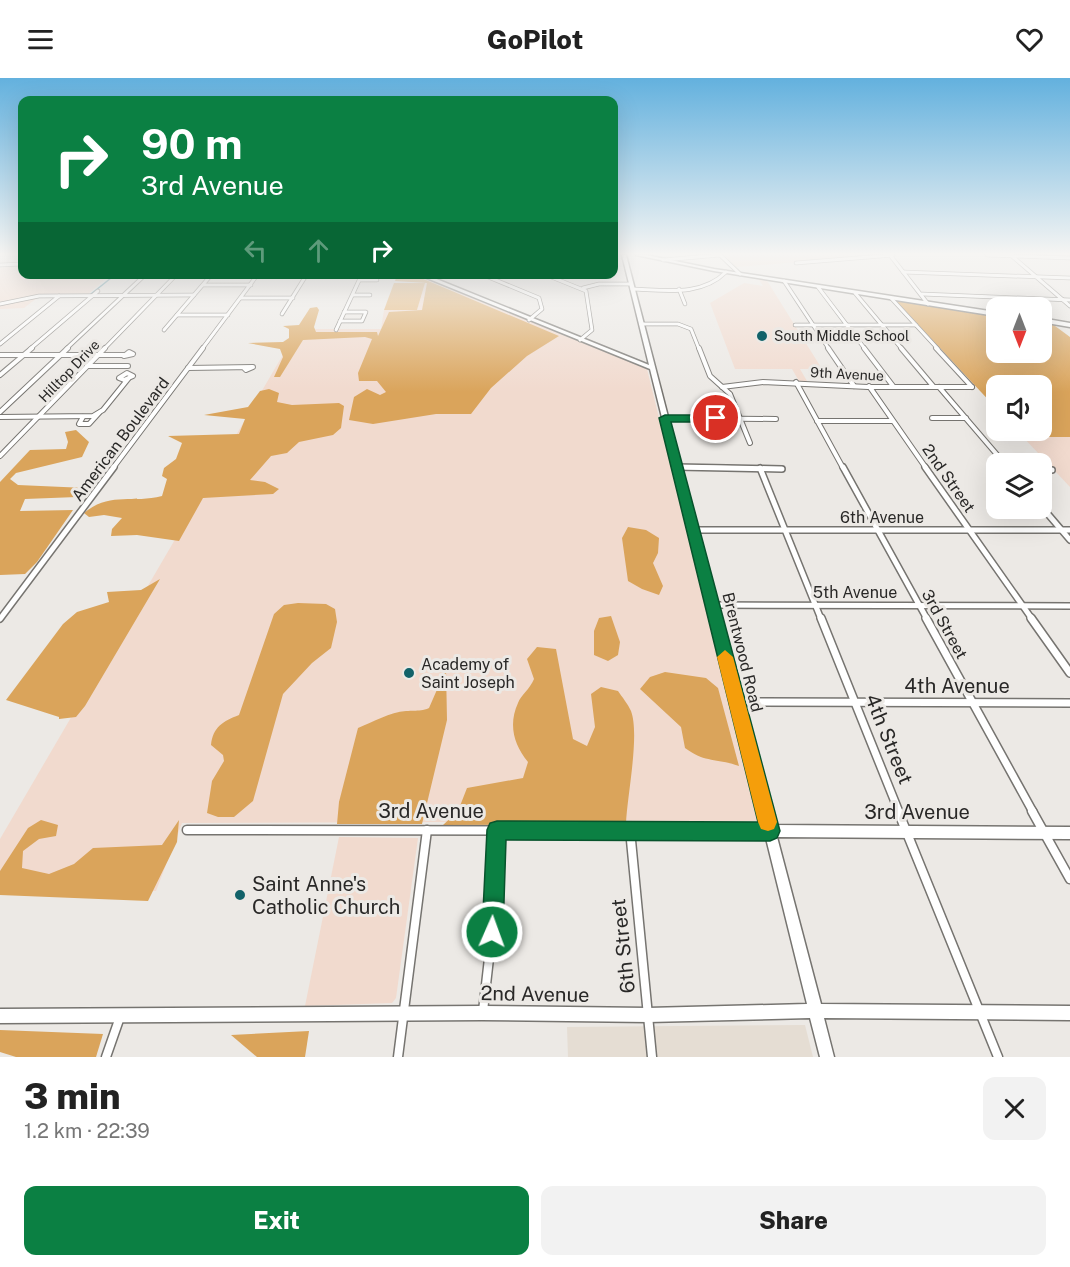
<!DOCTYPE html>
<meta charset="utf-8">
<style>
:root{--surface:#fff;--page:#f2f2f2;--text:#222;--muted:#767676;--accent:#0b8043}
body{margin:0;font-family:"Public Sans",sans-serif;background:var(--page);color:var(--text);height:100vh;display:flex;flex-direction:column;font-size:22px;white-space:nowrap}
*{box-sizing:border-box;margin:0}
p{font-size:20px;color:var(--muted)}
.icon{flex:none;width:33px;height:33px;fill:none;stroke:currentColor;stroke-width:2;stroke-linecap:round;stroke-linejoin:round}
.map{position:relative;height:979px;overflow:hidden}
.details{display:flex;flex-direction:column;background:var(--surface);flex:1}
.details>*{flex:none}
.banner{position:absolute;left:18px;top:18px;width:600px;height:183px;border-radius:12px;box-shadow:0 6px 24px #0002;background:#0b8043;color:#fff;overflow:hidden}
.needle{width:39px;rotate:180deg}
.fabs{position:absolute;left:986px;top:219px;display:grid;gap:12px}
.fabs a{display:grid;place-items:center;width:66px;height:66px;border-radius:12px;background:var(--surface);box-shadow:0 6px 24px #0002;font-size:30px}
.pin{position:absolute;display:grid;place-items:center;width:51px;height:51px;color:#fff;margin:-26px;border:3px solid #fff;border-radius:50%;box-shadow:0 2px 6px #0007}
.me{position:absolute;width:66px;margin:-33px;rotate:2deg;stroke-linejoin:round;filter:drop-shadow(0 0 4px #0008)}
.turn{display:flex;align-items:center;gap:21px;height:126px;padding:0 24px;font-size:27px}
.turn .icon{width:78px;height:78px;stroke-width:2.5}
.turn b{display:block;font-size:42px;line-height:51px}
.lanes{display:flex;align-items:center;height:57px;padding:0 24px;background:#0003;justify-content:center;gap:30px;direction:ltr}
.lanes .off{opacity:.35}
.round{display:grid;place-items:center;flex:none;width:63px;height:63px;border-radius:12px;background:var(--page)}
.overview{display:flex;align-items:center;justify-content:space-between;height:102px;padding:0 24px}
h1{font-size:36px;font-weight:800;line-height:45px}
.primary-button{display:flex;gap:12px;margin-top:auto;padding:12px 24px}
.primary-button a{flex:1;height:69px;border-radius:12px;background:var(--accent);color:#fff;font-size:24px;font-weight:800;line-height:69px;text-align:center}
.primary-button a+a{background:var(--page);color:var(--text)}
header{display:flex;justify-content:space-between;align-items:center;height:78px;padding:0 24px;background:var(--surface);font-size:27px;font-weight:800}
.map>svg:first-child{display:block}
.built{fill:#e5ddd3}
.education{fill:#f1dace}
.green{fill:#e2ac66}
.forest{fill:#daa45b}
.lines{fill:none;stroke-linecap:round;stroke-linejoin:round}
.stream{stroke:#36859c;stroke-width:1.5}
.street-far4-casing{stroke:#767470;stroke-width:4.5}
.street-far3-casing{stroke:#767470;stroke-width:6}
.street-far2-casing{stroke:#767470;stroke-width:8}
.street-far1-casing{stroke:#767470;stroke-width:10}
.street-casing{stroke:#767470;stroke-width:11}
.secondary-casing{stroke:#767470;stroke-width:3}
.street-far4{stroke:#fff;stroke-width:3}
.street-far3{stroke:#fff;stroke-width:4}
.street-far2{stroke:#fff;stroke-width:5}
.street-far1{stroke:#fff;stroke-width:7}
.street{stroke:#fff;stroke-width:8}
.secondary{fill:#fff;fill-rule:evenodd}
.route{fill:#0b8043;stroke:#07532c;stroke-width:1.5}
.slow{fill:#f59e0b}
.poi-dot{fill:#126269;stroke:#ece9e5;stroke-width:2}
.labels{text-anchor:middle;stroke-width:6;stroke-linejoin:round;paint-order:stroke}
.far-poi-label{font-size:14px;fill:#292827;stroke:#ece9e5;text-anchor:start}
.far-street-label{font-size:14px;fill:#292827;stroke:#ece9e5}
.street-label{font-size:16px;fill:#292827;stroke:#ece9e5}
.poi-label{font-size:16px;fill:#292827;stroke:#ece9e5;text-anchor:start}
.near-street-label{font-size:20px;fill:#292827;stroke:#ece9e5}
.near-poi-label{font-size:20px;fill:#292827;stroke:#ece9e5;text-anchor:start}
</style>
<header><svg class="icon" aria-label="menu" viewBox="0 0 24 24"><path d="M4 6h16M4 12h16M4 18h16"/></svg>GoPilot<svg class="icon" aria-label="heart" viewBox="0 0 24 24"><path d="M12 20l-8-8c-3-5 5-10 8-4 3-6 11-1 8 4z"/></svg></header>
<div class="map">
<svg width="1070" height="979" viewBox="0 0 1070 979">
<rect width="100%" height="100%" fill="#ece9e5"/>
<polygon class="built" points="805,947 813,979 568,979 567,949"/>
<g class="education">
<polygon points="723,177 848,177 851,180 736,189"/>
<polygon points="22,187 22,196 110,197 87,217 41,217 24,230 0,231 0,190"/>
<polygon points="758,200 766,201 822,291 800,291 807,303 799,303 792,291 735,291 710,225 744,205 763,208"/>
<polygon points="426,201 647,291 758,743 182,745 156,813 0,811 0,761 298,251 381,251 384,232 417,232"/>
<polygon points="1023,359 1070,359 1070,409"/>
<polygon points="339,759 418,760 396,920 392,925 305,928"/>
</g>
<polygon class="green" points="394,205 425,205 417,232 384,232"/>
<g class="forest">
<polygon points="397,197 414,197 559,258 527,278 491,310 471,336 436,336 373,346 349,342 354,319 367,311 380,317 386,314 377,303 359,303 358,295 372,261 365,259 303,262 280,299 274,299 283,279 280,271 248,265 283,264 289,260 289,251 283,248 299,247 310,230 317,229 319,232 314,249 316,254 377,254 378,258 389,234 422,232 427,205 395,203"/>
<polygon points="894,221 996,237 996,274 1041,274 1041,243 1051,245 1070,259 1070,359 1023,359 1018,353 1041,352 1041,308 996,308 996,330"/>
<path d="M269 311 279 315 277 324 292 327 339 325 344 328 341 350 333 357 299 364 287 375 271 378 250 402 265 404 279 411 273 416 203 420 179 463 137 457 111 458 112 451 122 440 104 437 89 439 84 435C111 413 131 426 162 418L167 401 162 398 164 390 176 381 182 365 168 358 239 356 245 341 204 337 248 329 260 313Z"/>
<polygon points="76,352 89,364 82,379 16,395 10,401 18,407 86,410 90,414 77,419 25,421 20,433 73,432 37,484 25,496 0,497 0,404 30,372 66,371 68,364 65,354"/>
<polygon points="628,449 646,452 659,460 658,475 653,485 663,508 659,517 642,511 628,503 622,460"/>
<polygon points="160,501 85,628 76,639 59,641 59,639 6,622 63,546 77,534 109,524 107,514 141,512"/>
<path d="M298 525 326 526 335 531 337 544 331 570 312 585 283 616 253 723 234 739H218L207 735 212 703 224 683 223 677 211 667C213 649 223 643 239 637L274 536 284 527Z"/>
<polygon points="611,538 620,564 618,577 608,583 594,577 594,553 599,540"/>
<path d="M537 569 556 571 573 661 587 668 595 649 591 616 601 609 618 613C622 619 628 626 631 633 640 657 627 718 626 746L443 747 458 733 467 710 523 700 528 684C514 667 508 647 518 625 521 617 530 611 534 601L527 581Z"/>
<path d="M446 591 447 642 422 746H337L339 724 358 650C373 644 390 634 406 633 415 632 420 634 429 630Z"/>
<path d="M665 594 706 600 718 610 739 688C716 680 705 685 685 670L681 649 640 611 650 599Z"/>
<polygon points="41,742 58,747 56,758 39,761 23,773 22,790 49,796 74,786 93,770 162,767 179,742 177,764 148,823 0,817 0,793 28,750"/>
<polygon points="0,952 103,956 96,979 16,979 0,974"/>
<polygon points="309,953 305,979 257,979 231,957"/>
</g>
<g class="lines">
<polyline class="stream" points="91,216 116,196"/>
<defs>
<g id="street-far4">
<polyline points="720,177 740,196"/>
<polyline points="890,177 928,226"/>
<polyline points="987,177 1070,180"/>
<polyline points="1012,178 1070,228"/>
<polyline points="663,182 720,177"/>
<polyline points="796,185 893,177"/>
<polyline points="0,187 22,186"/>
<polyline points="903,194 1070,200"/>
<polyline points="481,196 539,220 542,231 529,242"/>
<polyline points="544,196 586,213 592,252 580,262"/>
<polyline points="360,202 377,202"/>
<polyline points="784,203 829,271"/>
<polyline points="204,207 251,207"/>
<polyline points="818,209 865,271"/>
<polyline points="583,210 599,206 630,206"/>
<path d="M632 211C664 212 701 219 726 194"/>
<polyline points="679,211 685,226"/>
<polyline points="855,215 902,271"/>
<polyline points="922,216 1070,222"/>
<polyline points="353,217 370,217"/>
<polyline points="241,220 293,220"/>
<polyline points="891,220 938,271"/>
<polyline points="0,226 39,218 194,217"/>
<polyline points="282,236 307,196"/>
<polyline points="177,237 228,237"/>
<polyline points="340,243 362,243 366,234 344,234"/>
<polyline points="641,246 678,246 691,251 699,271"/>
<polyline points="795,247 916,247"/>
<polyline points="164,252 212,196"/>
<polyline points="336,252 362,196"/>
<polyline points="0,266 59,218"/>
<polyline points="30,271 98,213"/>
<polyline points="66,271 146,196"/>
<polyline points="104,271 177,196"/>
<polyline points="202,271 258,196"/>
</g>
<g id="street-far3">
<polyline points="699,270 710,298 730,316 750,365"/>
<polyline points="828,270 854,308"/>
<polyline points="864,270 893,308"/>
<polyline points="901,270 933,308"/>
<polyline points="936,270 972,309"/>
<polygon points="129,274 133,276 124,278"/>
<polyline points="0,277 124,277"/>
<polyline points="87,288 128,288"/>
<polyline points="188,290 253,289 246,292 244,290"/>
<polygon points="127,295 133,298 124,302 119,300"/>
<polyline points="0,297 32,270"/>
<polyline points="796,304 843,390"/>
<polyline points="869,308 926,390"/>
<polyline points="722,309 763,304 868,309 972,309"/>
<polyline points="939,309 1005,386"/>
<polyline points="0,334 68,270"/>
<polyline points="0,339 93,338 103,332 128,301"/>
<polyline points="83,339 79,346 89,346 99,335"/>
<polyline points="665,340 776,341"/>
<polyline points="932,340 966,340"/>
<polyline points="817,343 892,343"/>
<polyline points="0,378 105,270"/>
<polyline points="677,389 732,390"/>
<polyline points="113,390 203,270"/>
</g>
<g id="street-far2">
<polyline points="677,389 782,391"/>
<polyline points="843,389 927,541"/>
<polyline points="925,389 1032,541"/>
<polyline points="760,390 821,541"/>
<polyline points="1041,392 1052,392"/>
<polyline points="1041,428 1070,462"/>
<polyline points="694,452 1070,452"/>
<polyline points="712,527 1070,528"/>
<polyline points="0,541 114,389"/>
</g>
<g id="street-far1">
<polyline points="821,540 899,734"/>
<polyline points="926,540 1033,734"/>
<polyline points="1031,540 1070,595"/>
<polyline points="737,624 1070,625"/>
</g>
<g id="street">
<polyline points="898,733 998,979"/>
<polyline points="1032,733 1070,801"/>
<polyline points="187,752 770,753"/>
<polyline points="630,752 652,979"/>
<polyline points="483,933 492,854 497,752"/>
<polyline points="106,979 120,939"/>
<polyline points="398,979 427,752"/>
</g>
<g id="secondary">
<polygon points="622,177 626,177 774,747 1070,749 1070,761 777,759 821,926 1070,928 1070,942 824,940 834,979 820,979 810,940 648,944 482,942 0,945 0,931 482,928 648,930 807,926 650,291 417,196 424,196 649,287"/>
<polygon points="636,177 646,177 714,191 996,234 996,238 714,193"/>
<polygon points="1041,240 1070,245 1070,249 1041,244"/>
</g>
</defs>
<use href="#street-far4" class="street-far4-casing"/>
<use href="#street-far3" class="street-far3-casing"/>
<use href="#street-far2" class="street-far2-casing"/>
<use href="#street-far1" class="street-far1-casing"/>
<use href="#street" class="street-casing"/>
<use href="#secondary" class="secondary-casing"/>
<use href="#street-far4" class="street-far4"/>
<use href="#street-far3" class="street-far3"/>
<use href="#street-far2" class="street-far2"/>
<use href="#street-far1" class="street-far1"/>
<use href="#street" class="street"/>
<use href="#secondary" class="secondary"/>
</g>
<linearGradient id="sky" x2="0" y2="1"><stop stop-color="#63b1de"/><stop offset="0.56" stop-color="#f6f5f3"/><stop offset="1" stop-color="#f6f5f3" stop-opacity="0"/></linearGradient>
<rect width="1070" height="314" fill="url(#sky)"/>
<polygon class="route" points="665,337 716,337 722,340 716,344 671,344 780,753 777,760 770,763 506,762 503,854 500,862 492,865 485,862 482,854 487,752 490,745 497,743 758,744 659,340"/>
<polygon class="slow" points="725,572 733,579 777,744 774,751 768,753 761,751 758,744 717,579"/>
<g class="poi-dot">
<circle cx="762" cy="258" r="6"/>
<circle cx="409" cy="595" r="6"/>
<circle cx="240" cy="817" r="6"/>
</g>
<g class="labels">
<g class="far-poi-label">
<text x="774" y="263">South Middle School</text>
</g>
<g class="far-street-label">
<text transform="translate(69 293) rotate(-46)" y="5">Hilltop Drive</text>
<text transform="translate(847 296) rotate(3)" y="5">9th Avenue</text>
</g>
<g class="street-label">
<text transform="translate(120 361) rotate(-53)" y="6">American Boulevard</text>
<text transform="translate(949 400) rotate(55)" y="6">2nd Street</text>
<text x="882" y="445">6th Avenue</text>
<text x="855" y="520">5th Avenue</text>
<text transform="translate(945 546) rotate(61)" y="6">3rd Street</text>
<text transform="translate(743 574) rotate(76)" y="6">Brentwood Road</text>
</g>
<g class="poi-label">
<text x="421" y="592">Academy of<tspan x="421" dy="18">Saint Joseph</tspan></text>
</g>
<g class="near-street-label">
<text x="957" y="615">4th Avenue</text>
<text transform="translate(889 661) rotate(68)" y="7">4th Street</text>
<text x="431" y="740">3rd Avenue</text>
<text x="917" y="741">3rd Avenue</text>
<text transform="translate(623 868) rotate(-96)" y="7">6th Street</text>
<text transform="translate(535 916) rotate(1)" y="7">2nd Avenue</text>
</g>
<g class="near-poi-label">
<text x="252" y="813">Saint Anne's<tspan x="252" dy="23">Catholic Church</tspan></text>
</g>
</g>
</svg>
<div class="fabs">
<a><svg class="needle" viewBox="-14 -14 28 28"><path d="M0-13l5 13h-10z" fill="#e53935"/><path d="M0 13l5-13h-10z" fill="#767676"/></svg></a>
<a><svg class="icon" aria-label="sound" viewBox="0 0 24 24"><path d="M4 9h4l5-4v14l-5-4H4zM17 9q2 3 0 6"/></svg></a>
<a><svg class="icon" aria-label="layers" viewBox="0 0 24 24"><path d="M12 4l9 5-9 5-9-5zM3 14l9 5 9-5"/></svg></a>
</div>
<div class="pin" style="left:716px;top:340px;background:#d93025"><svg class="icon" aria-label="arrive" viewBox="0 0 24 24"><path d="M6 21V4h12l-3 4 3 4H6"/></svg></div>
<svg class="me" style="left:492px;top:854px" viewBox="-20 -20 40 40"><circle r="17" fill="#0b8043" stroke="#fff" stroke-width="3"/><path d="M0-11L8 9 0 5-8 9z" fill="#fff"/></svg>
<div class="banner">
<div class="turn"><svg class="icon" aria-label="right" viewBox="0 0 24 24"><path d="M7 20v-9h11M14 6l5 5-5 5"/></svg><div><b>90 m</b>3rd Avenue</div></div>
<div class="lanes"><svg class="icon off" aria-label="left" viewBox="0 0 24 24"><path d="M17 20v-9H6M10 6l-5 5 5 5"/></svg><svg class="icon off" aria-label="ahead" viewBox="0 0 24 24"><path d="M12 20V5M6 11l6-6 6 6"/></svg><svg class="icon" aria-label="right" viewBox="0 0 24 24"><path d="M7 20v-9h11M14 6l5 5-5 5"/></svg></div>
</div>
</div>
<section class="details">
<div class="overview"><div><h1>3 min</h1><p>1.2 km · 22:39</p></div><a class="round"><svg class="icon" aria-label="close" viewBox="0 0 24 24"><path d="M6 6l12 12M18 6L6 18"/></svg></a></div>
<div class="primary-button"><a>Exit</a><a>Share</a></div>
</section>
